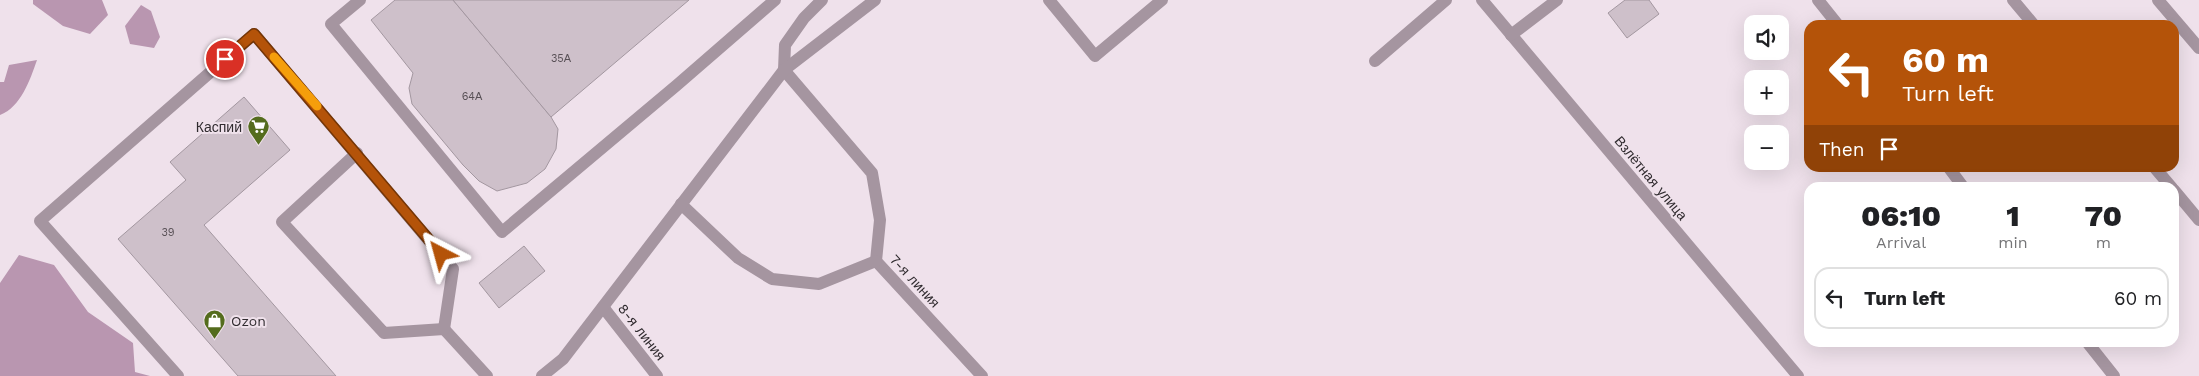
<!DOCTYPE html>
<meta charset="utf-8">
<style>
:root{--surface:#fff;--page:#f2f2f2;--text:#202124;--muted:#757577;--line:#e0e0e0}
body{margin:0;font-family:"Work Sans",sans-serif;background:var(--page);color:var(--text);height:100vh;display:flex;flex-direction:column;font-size:19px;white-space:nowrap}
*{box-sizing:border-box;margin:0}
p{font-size:16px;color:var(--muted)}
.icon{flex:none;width:28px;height:28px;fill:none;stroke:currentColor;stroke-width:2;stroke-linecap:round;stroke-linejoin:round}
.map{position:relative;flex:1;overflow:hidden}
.side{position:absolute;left:1804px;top:182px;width:375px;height:165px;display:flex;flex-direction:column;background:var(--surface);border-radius:15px;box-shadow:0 5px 20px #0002}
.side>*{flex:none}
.guide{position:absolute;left:1804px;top:20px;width:375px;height:152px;border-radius:15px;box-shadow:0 5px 20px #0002;background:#b45309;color:#fff;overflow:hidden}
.buttons{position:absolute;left:1744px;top:15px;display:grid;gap:10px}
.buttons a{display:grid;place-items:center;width:45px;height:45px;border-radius:10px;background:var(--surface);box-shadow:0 5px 20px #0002;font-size:25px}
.pin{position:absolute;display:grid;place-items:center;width:42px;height:42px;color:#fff;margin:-21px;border:2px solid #fff;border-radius:50%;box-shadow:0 1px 5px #0007}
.me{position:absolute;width:55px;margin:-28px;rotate:321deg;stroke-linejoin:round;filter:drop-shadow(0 0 4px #0008)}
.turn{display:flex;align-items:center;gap:18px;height:105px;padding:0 15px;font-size:22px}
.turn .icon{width:65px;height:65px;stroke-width:2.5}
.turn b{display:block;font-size:35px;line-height:42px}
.then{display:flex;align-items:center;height:48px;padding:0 15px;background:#0003;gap:10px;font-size:19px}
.eta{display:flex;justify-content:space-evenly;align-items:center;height:85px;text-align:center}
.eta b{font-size:30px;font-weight:800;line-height:35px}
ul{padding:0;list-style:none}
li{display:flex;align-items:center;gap:15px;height:62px;margin:0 10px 8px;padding:0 5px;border:2px solid var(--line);border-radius:15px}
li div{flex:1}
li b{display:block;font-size:19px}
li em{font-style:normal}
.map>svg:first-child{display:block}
.forest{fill:#b996b0}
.building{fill:#cec0ca;stroke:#a397a0}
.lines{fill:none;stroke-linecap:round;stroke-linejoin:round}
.minor{stroke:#a595a0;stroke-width:12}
.route-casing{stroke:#753606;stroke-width:12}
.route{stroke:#b45309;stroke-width:9}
.slow{stroke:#f59e0b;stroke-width:9}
.labels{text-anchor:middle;stroke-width:4;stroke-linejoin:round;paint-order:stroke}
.number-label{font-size:11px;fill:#585056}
.poi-label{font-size:14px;fill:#302b2f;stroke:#efe1eb;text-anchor:end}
.street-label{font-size:14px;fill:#302b2f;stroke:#efe1eb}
</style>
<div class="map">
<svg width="2199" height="376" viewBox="0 0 2199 376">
<rect width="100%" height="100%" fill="#efe1eb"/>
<g class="forest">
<polygon points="33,0 102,0 108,15 90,34 63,26 33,4"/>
<polygon points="141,5 151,11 160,37 154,48 130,44 125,26"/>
<path d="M37 60C30 80 21 107 0 115V82H4L9 65Z"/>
<polygon points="19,255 54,265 88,312 133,343 135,372 150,376 0,376 0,283"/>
</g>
<g class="building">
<polygon points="395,0 453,0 551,117 558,129 556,149 545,169 527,183 497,191 479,181 463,165 412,104 409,88 413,73 371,20"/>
<polygon points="453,0 689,0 551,117"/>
<polygon points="1625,0 1649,0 1659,14 1627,38 1608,13"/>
<polygon points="244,97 290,150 204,225 336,376 238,376 118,239 186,180 170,162"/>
<polygon points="524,246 545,271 499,308 479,283"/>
</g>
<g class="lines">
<g class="minor">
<polyline points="360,0 331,24 502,232 677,85 775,0"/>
<polyline points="1049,0 1095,56 1162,0"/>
<polyline points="1482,0 1798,376"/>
<polyline points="1818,0 1838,25"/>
<polyline points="2013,0 2034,25"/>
<polyline points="2158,0 2199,48"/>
<polyline points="1511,35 1557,0"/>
<polyline points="1375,61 1446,0"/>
<polyline points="784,70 872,173 880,220 876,261 982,376"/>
<polyline points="784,70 785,45 804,18 822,0"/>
<polyline points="357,153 282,222 384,333 444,329"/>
<polyline points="1949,168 1964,188"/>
<polyline points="2155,168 2172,188"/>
<polyline points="2174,190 2199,220"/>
<polyline points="681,204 738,258 772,279 819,284 876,261"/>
<polyline points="603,307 657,376"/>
<polyline points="444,329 487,376"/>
<polyline points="2087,342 2114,376"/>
<polyline points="178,376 40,221 254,34 453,269 444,329"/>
<polyline points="542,376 563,359 784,70 875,0"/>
</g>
</g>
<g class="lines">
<defs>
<polyline id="route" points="225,59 254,34 441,254"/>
</defs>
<use href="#route" class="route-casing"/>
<use href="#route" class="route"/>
<polyline class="slow" points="274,57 317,106"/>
</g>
<defs>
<symbol id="supermarket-pin" viewBox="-11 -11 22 30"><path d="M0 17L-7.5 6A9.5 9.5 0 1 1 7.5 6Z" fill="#546c1d" stroke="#efe1eb"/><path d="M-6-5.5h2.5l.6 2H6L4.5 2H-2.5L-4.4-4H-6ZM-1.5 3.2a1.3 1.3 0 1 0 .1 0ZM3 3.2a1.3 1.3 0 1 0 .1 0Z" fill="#fff"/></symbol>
<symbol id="shop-pin" viewBox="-11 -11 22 30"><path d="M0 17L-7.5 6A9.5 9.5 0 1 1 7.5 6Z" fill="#546c1d" stroke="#efe1eb"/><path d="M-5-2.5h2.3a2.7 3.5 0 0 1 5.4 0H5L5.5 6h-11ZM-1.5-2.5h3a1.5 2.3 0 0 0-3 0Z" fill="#fff"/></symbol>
</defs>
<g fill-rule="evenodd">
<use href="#supermarket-pin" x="246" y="114" width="25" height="34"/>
<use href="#shop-pin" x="202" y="308" width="25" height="34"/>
</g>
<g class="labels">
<g class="number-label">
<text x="561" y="62">35А</text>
<text x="472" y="100">64А</text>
<text x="168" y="236">39</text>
</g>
<g class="poi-label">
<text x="242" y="132">Каспий</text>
<text x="231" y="326" text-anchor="start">Ozon</text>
</g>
<g class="street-label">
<text transform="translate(1651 178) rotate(50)" y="5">Взлётная улица</text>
<text transform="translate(915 281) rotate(47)" y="5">7-я линия</text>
<text transform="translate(642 332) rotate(52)" y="5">8-я линия</text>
</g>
</g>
</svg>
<div class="buttons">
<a><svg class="icon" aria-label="sound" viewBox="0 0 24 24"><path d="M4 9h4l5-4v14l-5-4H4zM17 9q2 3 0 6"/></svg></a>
<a>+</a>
<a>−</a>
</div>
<div class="pin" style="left:225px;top:59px;background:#d93025"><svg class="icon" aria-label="arrive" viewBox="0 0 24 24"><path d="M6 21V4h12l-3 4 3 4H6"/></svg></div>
<svg class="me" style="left:441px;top:254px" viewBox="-20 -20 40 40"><path d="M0-17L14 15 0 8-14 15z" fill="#b45309" stroke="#fff" stroke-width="4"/></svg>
<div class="guide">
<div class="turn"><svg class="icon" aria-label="left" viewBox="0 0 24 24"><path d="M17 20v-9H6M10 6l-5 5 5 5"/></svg><div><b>60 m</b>Turn left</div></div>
<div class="then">Then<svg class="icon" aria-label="arrive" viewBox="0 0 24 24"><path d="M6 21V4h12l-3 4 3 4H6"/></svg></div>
</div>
<section class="side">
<div class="eta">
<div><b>06:10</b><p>Arrival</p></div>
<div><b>1</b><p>min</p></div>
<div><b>70</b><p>m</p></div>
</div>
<ul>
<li><svg class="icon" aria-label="left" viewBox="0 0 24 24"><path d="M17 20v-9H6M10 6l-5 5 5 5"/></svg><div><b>Turn left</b></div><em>60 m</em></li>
</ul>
</section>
</div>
